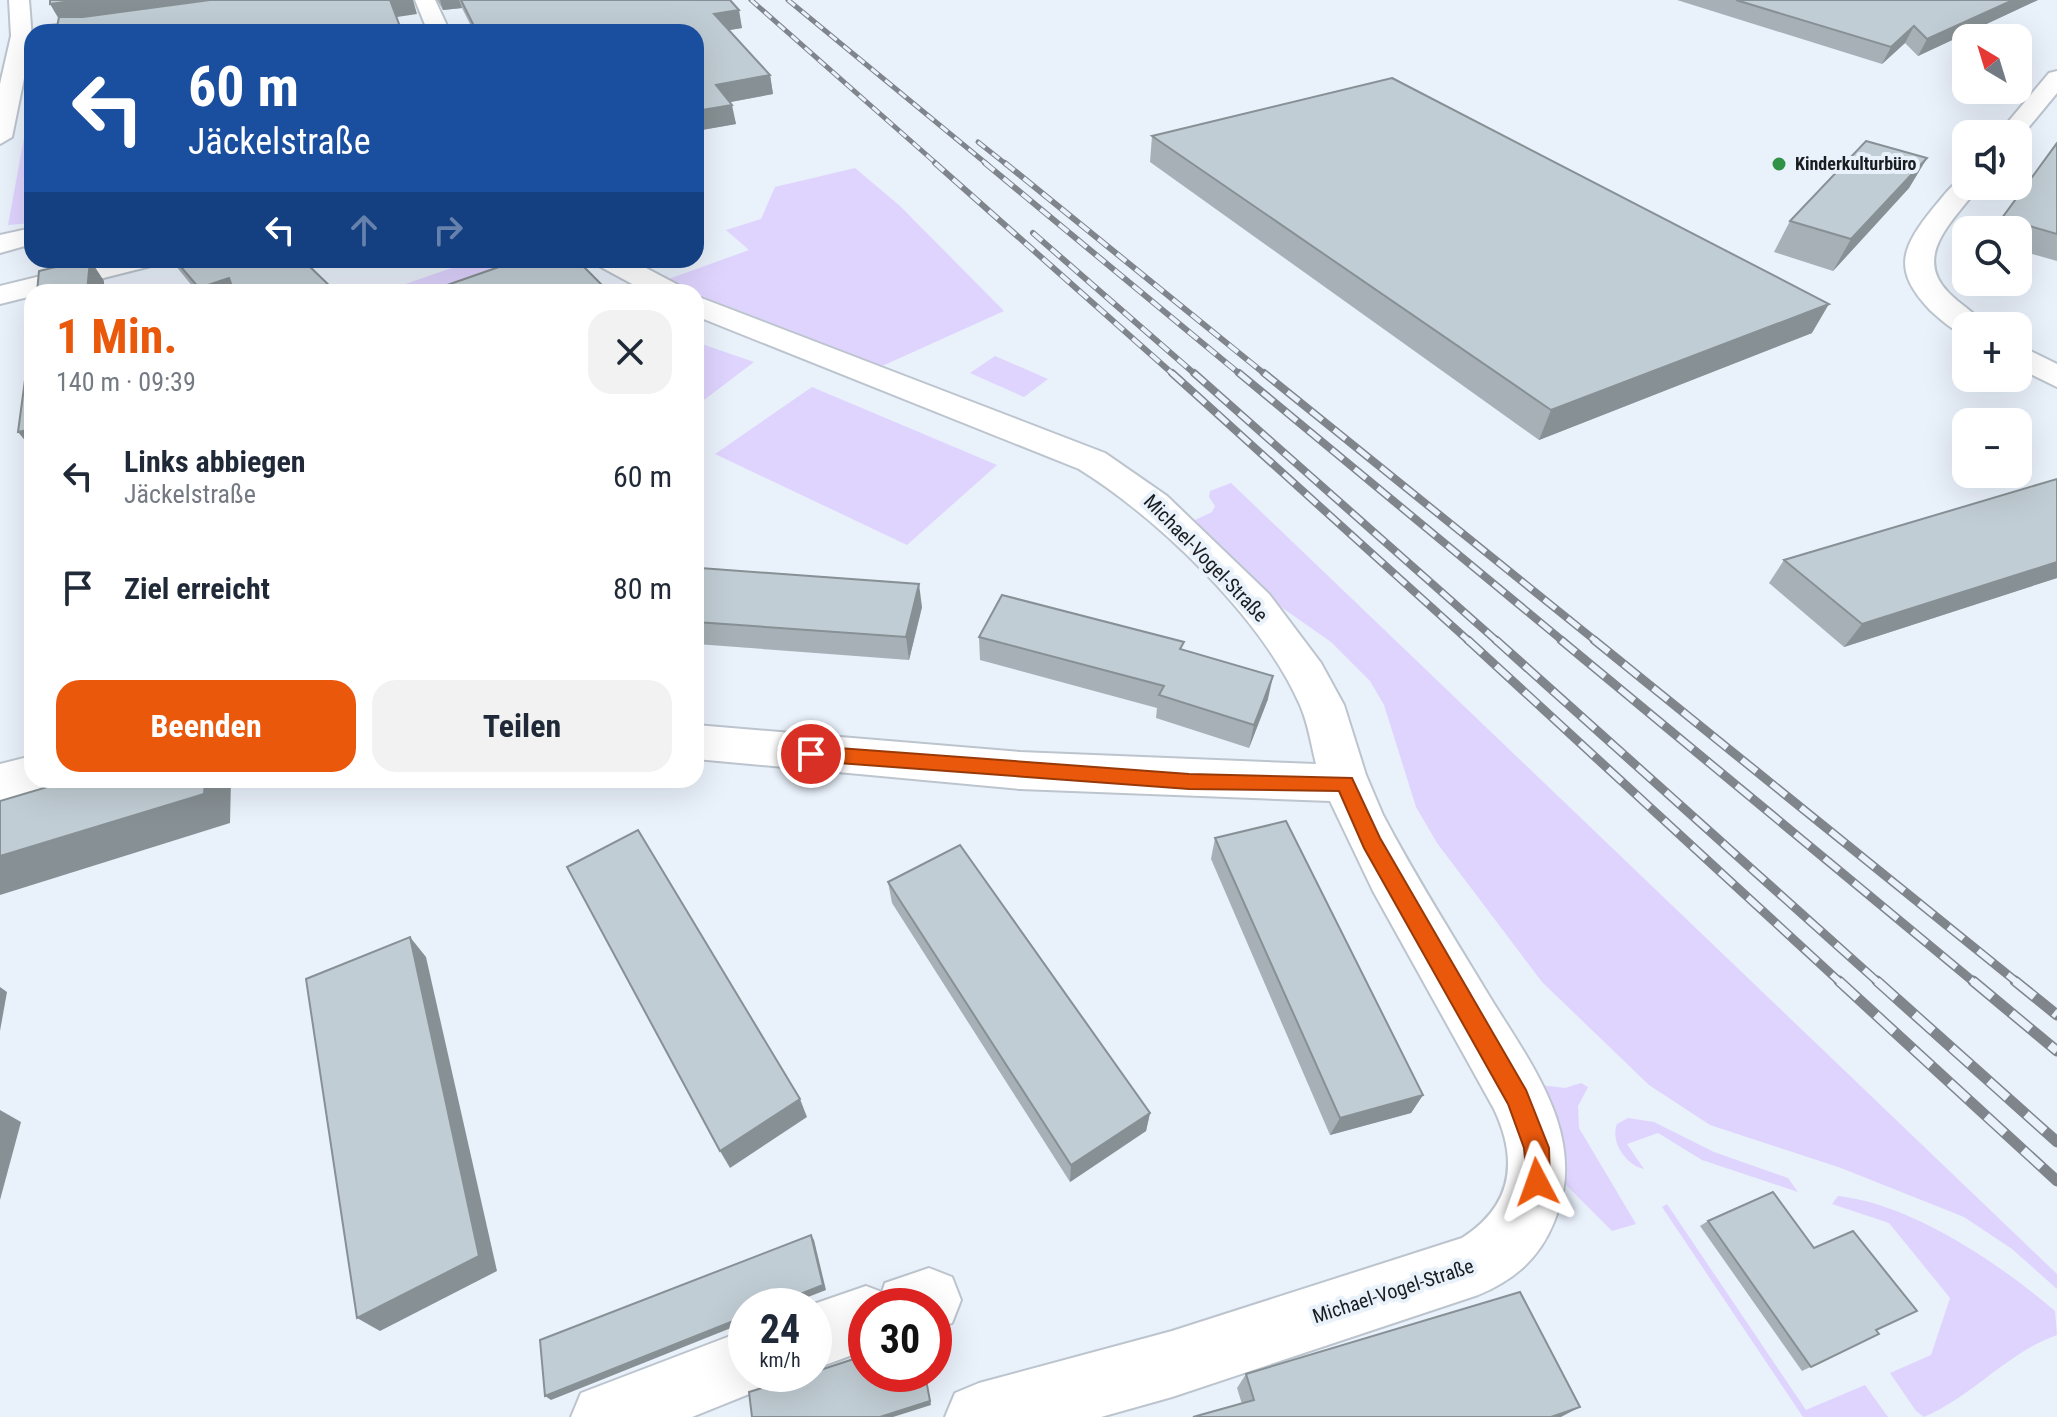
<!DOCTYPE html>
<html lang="de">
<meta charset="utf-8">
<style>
:root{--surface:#fff;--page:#f2f2f3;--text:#1f2937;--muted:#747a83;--accent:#ea580c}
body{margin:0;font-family:"Roboto Condensed",sans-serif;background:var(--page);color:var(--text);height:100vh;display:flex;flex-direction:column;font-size:30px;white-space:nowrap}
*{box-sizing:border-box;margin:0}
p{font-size:26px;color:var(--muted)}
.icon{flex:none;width:44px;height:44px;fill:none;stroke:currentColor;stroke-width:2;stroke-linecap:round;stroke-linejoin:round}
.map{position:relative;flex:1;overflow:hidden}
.details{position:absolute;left:24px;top:284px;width:680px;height:504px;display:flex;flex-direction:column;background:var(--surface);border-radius:24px;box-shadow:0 8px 32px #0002}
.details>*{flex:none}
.guide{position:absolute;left:24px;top:24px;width:680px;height:244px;border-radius:24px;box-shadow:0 8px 32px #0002;background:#1a4fa0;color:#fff;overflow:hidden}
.needle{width:52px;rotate:322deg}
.tools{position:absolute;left:1952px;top:24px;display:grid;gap:16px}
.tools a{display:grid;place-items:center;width:80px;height:80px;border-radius:16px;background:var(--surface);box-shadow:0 8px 32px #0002;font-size:40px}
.speed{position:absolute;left:728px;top:1288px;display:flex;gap:16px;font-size:40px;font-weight:700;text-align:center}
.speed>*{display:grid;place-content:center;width:104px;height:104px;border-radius:50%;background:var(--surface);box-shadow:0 8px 32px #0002;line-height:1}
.speed small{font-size:20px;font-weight:400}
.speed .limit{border:12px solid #d22;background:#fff;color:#111}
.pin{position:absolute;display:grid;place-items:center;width:68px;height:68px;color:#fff;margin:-34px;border:4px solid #fff;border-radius:50%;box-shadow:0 2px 8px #0007}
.me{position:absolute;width:88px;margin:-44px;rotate:356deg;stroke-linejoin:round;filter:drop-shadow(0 0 6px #0008)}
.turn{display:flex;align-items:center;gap:28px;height:168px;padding:0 32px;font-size:36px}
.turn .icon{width:104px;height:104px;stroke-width:2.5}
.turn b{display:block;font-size:56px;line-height:68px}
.lanes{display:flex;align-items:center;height:76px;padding:0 32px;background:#0003;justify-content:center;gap:40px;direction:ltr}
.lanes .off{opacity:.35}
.round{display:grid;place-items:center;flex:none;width:84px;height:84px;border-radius:24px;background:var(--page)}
.overview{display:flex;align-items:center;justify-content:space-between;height:136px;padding:0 32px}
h1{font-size:48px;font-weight:700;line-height:60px;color:var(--accent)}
.primary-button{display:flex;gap:16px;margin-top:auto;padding:16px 32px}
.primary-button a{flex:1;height:92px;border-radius:24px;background:var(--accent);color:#fff;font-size:32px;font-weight:700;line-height:92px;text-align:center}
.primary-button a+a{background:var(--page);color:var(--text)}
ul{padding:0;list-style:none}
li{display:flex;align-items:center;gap:24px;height:112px;padding:0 32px}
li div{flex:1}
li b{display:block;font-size:30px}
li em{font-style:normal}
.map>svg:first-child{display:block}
.green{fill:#dfd4fe}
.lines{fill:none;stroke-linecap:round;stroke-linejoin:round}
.minor-casing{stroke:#bcc4ce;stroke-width:4}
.minor{fill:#fff;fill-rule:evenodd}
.rail-far4-casing{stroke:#80858c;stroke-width:5}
.rail-far3-casing{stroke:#80858c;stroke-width:6}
.rail-far2-casing{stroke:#80858c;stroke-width:8}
.rail-far1-casing{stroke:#80858c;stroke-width:9}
.rail-casing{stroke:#80858c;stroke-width:11}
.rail-far4{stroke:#e9f1fb;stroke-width:3;stroke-dasharray:9;stroke-linecap:butt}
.rail-far3{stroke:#e9f1fb;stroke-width:4;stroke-dasharray:12;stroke-linecap:butt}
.rail-far2{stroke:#e9f1fb;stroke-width:5;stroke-dasharray:15;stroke-linecap:butt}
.rail-far1{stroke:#e9f1fb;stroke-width:6;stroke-dasharray:19;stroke-linecap:butt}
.rail{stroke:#e9f1fb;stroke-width:8;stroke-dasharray:25;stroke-linecap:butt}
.wall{fill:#a6b0b6}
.shaded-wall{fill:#879094}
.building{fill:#c1cdd4;stroke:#879094;stroke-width:2}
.route{fill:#ea580c;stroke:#983908;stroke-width:2}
.poi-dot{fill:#2f9246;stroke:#e9f1fb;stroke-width:3}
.labels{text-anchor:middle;stroke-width:8;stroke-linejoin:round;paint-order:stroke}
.far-poi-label{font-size:18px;font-weight:bold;fill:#1a1d20;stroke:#e9f1fb;text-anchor:start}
.street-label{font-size:20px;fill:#1a1d20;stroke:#e9f1fb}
</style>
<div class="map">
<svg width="2057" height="1417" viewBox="0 0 2057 1417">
<rect width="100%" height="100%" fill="#e9f1fb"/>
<g class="green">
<polygon points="32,135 32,223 8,225 24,138"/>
<polygon points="855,168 900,206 1004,311 880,367 663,281 749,250 726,230 761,219 775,187"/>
<polygon points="475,260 551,260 467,292 385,291"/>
<polygon points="696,342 754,362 696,406"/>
<polygon points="995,356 1048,379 1024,397 970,373"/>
<polygon points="812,387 997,465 907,545 715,454"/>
<polygon points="1231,483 2057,1274 2057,1289 2012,1249 1964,1217 1841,1168 1710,1125 1649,1085 1542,982 1437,843 1416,807 1384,705 1370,681 1331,642 1261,593 1193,521 1212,512 1215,506 1209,497 1210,491"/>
<polygon points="1581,1083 1588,1087 1578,1106 1579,1128 1636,1224 1612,1231 1564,1183 1557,1168 1532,1084 1565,1088"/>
<path d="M1628 1118 1654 1122 1714 1152 1788 1178 1798 1192 1702 1160 1658 1133 1627 1144 1644 1169C1626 1165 1610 1142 1617 1124Z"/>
<path d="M1838 1196C1912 1204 2000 1264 2055 1311L2057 1335C2008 1352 1973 1396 1924 1417L1916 1411 1890 1373 1931 1355 1950 1298 1889 1223 1832 1204Z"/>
<polygon points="1667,1204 1806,1410 1865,1385 1888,1417 1803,1417 1662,1207"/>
</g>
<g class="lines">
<defs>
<g id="minor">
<polygon points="9,0 29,0 32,39 12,137 0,144 0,84 11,36"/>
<polygon points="415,0 435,0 450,32 428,32"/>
<polygon points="117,17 127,23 124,27 96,32 37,32 48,26"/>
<polygon points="2057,71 2057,93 2019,139 2018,134 1998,134 2049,73"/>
<path d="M1966 178V186H1979C1957 218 1911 254 1948 292 1959 304 1975 312 1985 326H1966V335C1953 331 1940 319 1930 310 1891 269 1902 247 1934 207 1944 196 1952 182 1966 178Z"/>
<polygon points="32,228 32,244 0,253 0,235"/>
<polygon points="106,260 155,260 151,266 48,292 32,292 32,296 0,304 0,286"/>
<polygon points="595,260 631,260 680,286 684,292 647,292 599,266"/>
<path d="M696 296 1105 453 1167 496 1269 594 1321 663 1344 705 1366 775 1383 815C1414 874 1450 931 1485 989 1528 1061 1591 1135 1554 1222 1539 1259 1514 1280 1478 1295L1172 1397 1101 1417H945L955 1393 979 1383 1172 1331 1462 1238C1512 1206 1519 1162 1494 1109L1373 891 1330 801 1020 789 696 759V725L1020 752 1316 764C1311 744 1308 723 1300 705 1262 618 1159 519 1079 469L696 316Z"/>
<polygon points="2018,345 2057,364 2057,387 2018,368"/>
<polygon points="32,756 32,780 52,780 48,787 0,802 0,764"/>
<polygon points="929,1268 952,1277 961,1300 952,1323 934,1330 934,1306 866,1306 866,1350 814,1369 814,1306 808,1306 866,1286 882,1292 885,1283"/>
<polygon points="746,1330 746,1374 774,1374 769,1386 692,1417 571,1417 581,1393"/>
</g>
</defs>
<use href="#minor" class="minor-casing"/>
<use href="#minor" class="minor"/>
<defs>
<g id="rail-far4">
<polyline points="751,0 938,165"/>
<polyline points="788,0 988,165"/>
<polyline points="978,142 1007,165"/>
</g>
<g id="rail-far3">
<polyline points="935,163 1174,375"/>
<polyline points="985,163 1241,375"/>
<polyline points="1005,163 1266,375"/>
<polyline points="1033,233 1196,375"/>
</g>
<g id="rail-far2">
<polyline points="1172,373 1470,642"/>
<polyline points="1194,373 1498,642"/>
<polyline points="1239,373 1564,642"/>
<polyline points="1264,373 1597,642"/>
</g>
<g id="rail-far1">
<polyline points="1468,640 1841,983"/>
<polyline points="1496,640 1879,983"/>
<polyline points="1561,640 1975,983"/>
<polyline points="1594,640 2018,983"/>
</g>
<g id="rail">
<polyline points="1839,981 2057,1181"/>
<polyline points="1877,981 2057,1142"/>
<polyline points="1973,981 2057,1051"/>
<polyline points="2015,981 2057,1015"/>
</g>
</defs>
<use href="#rail-far4" class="rail-far4-casing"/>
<use href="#rail-far3" class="rail-far3-casing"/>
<use href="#rail-far2" class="rail-far2-casing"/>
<use href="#rail-far1" class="rail-far1-casing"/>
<use href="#rail" class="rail-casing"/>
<use href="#rail-far4" class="rail-far4"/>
<use href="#rail-far3" class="rail-far3"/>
<use href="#rail-far2" class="rail-far2"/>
<use href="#rail-far1" class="rail-far1"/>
<use href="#rail" class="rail"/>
</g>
<g class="wall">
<polygon points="437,0 730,0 742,28 729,30 770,75 773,94 730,102 736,124 696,131 696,32 474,32 462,8 443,10"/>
<polygon points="1677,0 2038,0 1918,56 1905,43 1882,64"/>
<polygon points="1152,136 1812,333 1539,440 1150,162"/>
<polygon points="2057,143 2057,261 2018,250 2018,230 1994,230"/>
<polygon points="1927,158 1909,188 1833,271 1774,252 1790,221"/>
<polygon points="171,260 303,260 336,292 197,292"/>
<polygon points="2057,479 2057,578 1844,647 1769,583 1784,560"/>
<polygon points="696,577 922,607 909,660 696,644"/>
<polygon points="979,637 1183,650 1268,699 1249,748 1156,718 1157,708 980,660"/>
<polygon points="1215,838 1423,1095 1411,1113 1330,1135 1211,859"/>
<polygon points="888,882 1150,1113 1146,1131 1070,1182 892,903"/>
<polygon points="1708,1221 1879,1334 1802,1371 1700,1226"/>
<polygon points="1246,1374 1561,1417 1242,1404 1237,1388"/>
</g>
<g class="shaded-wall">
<polygon points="78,0 213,0 60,21 50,4"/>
<polygon points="390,0 413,0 417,14 397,17"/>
<polygon points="440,0 459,0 462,8 443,10"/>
<polygon points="2013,0 2038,0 1918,56 1927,39"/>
<polygon points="739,10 742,28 718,32 714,14"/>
<polygon points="1914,26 1905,43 1882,64 1891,47"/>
<polygon points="770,75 773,94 720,104 716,85"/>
<polygon points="732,105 736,124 696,131 696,111"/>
<polygon points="1927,158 1909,188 1833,271 1851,239"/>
<polygon points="51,260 93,260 91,261 104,281 104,292 87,292 57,269"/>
<polygon points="229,278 237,292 201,292 199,288"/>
<polygon points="1829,304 1812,333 1539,440 1551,410"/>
<polygon points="32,429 32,449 18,432"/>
<polygon points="2057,562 2057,578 1844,647 1862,624"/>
<polygon points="919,584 922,607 909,660 906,637"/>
<polygon points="1273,676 1268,699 1249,748 1254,725"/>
<polygon points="205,780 231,780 230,823 0,895 0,856"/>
<polygon points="410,937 426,957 497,1271 380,1331 357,1318"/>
<polygon points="0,987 7,992 0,1031"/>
<polygon points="1423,1095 1411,1113 1330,1135 1340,1118"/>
<polygon points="800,1099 807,1117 730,1168 720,1151"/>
<polygon points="0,1110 21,1122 0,1200"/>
<polygon points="1150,1113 1146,1131 1070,1182 1071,1165"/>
<polygon points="811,1235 814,1240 826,1290 785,1306 770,1306"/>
<polygon points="746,1316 746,1322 551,1400 545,1396"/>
<polygon points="925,1374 931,1405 893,1417 880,1417"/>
<polygon points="1580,1407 1561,1417 1551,1417"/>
</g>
<g class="building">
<polygon points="50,0 78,0 50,4"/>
<polygon points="210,0 390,0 402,32 56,32 59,17 83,17"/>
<polygon points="461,0 730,0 739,10 714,14 770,75 716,85 732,105 696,111 696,32 477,32"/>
<polygon points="1736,0 2013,0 1927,39 1914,26 1891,47"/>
<polygon points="1392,78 1829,304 1551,410 1152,136"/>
<polygon points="1866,141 1927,158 1851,239 1790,221"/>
<polygon points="2057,143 2057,234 2002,218"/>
<polygon points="85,260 90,260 87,292 37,292 39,271"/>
<polygon points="175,260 303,260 336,292 234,292 229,278 199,288"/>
<polygon points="519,260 568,260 571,262 577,260 606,289 598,292 430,291"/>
<polygon points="32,328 32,429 18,432"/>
<polygon points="2057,479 2057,562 1862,624 1784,560"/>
<polygon points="700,568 919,584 906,637 696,622 696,577"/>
<polygon points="1002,595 1184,642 1180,649 1273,676 1254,725 1159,695 1164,686 979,637"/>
<polygon points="71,780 205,780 204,794 0,856 0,801"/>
<polygon points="1286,821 1423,1095 1340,1118 1215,838"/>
<polygon points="638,830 800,1099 720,1151 567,867"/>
<polygon points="960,845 1150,1113 1071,1165 888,882"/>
<polygon points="410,937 479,1256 357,1318 306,979"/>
<polygon points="1773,1192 1814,1248 1853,1231 1917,1311 1876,1330 1879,1334 1811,1367 1708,1221"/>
<polygon points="811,1235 823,1285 770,1306 746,1306 746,1316 545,1396 540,1340"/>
<polygon points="1520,1292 1580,1407 1551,1417 1193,1417 1254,1400 1246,1374"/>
<polygon points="866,1355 866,1374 925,1374 930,1401 880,1417 752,1417 749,1392 807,1374 814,1374 814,1372"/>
</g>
<polygon class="route" points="811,746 1189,774 1352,778 1380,838 1526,1090 1549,1148 1550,1182 1546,1190 1537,1194 1528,1190 1524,1148 1508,1104 1364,848 1339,791 1189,789 811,761 802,754"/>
<circle class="poi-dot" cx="1779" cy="164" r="8"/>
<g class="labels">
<g class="far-poi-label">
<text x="1795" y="170">Kinderkulturbüro</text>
</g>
<g class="street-label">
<text transform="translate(1206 558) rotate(46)" y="7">Michael-Vogel-Straße</text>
<text transform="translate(1393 1291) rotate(-18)" y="7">Michael-Vogel-Straße</text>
</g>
</g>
</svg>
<div class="tools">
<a><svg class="needle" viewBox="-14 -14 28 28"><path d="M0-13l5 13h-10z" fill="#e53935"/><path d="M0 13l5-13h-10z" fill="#747a83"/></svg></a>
<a><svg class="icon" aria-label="sound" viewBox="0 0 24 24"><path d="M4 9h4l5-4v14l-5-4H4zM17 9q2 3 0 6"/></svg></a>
<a><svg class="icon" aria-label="search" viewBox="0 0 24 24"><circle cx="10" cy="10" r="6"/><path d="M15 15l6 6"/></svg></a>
<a>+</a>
<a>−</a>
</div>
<div class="speed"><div>24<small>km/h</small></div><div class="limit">30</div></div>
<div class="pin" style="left:811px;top:754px;background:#d93025"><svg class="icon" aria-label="arrive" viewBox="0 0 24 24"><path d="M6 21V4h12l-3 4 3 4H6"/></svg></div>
<svg class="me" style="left:1537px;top:1182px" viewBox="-20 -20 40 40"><path d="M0-17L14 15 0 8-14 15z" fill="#ea580c" stroke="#fff" stroke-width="4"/></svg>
<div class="guide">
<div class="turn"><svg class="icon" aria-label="left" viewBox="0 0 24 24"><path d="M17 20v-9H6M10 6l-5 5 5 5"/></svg><div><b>60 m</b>Jäckelstraße</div></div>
<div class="lanes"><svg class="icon" aria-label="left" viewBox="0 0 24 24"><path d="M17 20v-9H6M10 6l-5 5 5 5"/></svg><svg class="icon off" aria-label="ahead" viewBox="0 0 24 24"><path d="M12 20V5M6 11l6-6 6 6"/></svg><svg class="icon off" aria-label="right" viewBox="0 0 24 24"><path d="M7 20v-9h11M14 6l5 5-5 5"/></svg></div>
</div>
<section class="details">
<div class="overview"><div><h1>1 Min.</h1><p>140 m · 09:39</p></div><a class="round"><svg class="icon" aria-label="close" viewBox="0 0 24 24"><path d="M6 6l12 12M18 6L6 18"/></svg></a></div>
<ul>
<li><svg class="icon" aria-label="left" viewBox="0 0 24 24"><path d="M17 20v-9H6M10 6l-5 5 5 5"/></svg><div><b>Links abbiegen</b><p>Jäckelstraße</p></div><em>60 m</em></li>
<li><svg class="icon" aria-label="arrive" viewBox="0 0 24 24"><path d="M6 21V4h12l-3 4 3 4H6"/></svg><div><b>Ziel erreicht</b></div><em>80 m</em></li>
</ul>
<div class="primary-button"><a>Beenden</a><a>Teilen</a></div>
</section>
</div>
